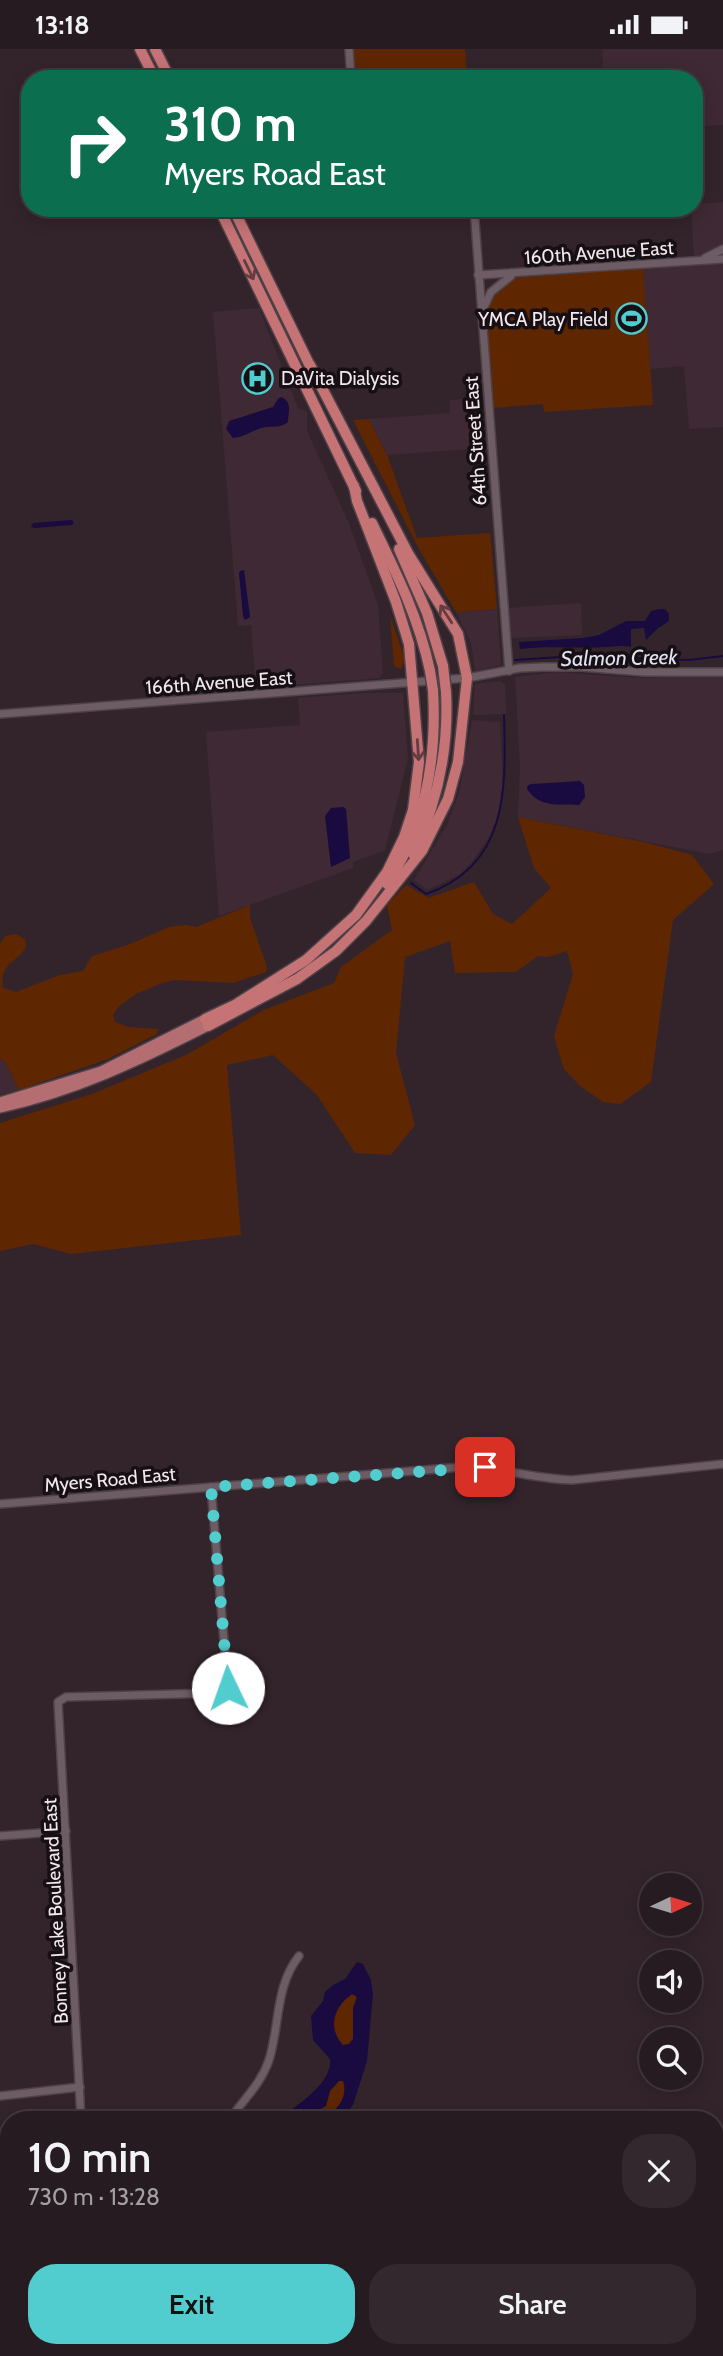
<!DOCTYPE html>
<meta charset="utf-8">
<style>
:root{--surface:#261b20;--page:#32282d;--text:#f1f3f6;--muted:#a4a1a5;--line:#42393e;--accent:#52cdcf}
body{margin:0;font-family:Cabin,sans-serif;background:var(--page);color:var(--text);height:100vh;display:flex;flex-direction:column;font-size:26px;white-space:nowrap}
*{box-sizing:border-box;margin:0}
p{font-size:23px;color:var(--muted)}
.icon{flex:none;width:38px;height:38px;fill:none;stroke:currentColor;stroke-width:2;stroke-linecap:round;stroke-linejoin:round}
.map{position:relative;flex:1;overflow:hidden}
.details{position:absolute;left:0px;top:2062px;width:724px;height:247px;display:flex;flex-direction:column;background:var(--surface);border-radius:28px 28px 0 0;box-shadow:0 4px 18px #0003,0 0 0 2px var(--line)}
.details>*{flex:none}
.top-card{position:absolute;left:21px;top:21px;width:682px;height:147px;border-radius:28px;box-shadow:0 4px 18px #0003,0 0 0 2px var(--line);background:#0b6e4f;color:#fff;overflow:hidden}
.needle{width:46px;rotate:86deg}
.buttons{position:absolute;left:639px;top:1824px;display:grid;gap:14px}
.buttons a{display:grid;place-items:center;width:63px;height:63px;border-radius:50%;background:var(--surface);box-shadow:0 4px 18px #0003,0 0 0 2px var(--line);font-size:35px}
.pin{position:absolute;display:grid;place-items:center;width:60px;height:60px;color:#fff;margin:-30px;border-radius:14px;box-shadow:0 4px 10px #0006}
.me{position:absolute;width:77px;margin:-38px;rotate:357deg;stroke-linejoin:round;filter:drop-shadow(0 0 5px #0008)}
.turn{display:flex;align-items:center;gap:24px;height:147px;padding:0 28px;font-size:32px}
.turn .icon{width:91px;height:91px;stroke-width:2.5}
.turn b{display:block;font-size:49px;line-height:60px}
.round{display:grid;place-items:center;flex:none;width:74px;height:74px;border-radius:28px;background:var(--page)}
.headline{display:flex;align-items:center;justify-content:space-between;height:119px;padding:0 28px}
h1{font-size:42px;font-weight:600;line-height:52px}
.cta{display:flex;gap:14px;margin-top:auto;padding:14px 28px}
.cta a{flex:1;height:80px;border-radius:28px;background:var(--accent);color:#111;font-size:28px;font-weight:600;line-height:80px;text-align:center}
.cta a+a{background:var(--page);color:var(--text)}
.status{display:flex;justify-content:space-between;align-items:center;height:49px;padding:0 35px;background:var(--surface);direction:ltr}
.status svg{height:19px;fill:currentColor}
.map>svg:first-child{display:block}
.built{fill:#3f2934}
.green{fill:#5e2701}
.water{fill:#190a40;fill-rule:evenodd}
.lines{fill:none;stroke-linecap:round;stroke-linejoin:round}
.stream{stroke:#190a40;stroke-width:2}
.tertiary-casing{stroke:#4e4248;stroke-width:10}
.trunk-casing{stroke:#4e4248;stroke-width:12}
.motorway-casing{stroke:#4e4248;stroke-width:13}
.tertiary{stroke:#6e5c65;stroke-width:7}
.trunk{stroke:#b46e72;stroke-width:9}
.motorway{stroke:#c67376;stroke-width:10}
.motorway-bridge-casing{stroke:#4e4248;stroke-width:13;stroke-linecap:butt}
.motorway-bridge{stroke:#c67376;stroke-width:10}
.oneway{stroke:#653c40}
.route{stroke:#52cdcf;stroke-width:12;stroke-dasharray:0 21.6}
.labels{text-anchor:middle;stroke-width:7;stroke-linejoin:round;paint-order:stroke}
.street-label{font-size:19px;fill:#f3e8ed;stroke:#160f13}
.poi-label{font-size:19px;fill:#f3e8ed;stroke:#160f13;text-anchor:end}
.water-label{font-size:21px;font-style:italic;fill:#e2e2f4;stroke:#160f13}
</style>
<div class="status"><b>13:18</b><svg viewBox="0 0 49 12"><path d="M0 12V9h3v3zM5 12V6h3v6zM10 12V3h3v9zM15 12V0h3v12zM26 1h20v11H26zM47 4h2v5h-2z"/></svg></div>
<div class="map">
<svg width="723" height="2307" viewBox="0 0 723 2307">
<rect width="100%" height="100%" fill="#33242b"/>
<g class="built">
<polygon points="602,0 723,0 723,76 695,78 695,30 604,30"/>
<polygon points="723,153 723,197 707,206 694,208 691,159 695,159 695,155"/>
<polygon points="723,213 723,378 689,380 684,317 650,320 643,219"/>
<polygon points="259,259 298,359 307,363 307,382 348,472 378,556 383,624 380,629 256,639 251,576 238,577 213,263"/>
<polygon points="480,348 484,399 387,406 369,370 450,364 450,351"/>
<polygon points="581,554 582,586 511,589 508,559"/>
<polygon points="497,560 501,616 475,622 471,594 456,563"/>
<polygon points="556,623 640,629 723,625 723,801 710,805 518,768 520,719 515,628"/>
<polygon points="500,632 505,636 506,665 473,666 475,635"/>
<polygon points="363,644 403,644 408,709 385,801 353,813 353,819 219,867 206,683 300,676 298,649"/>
<polygon points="472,671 500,673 503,736 499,764 490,786 472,813 459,826 428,841 414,831 447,776 459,744"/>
<polygon points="0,1009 5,1013 19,1041 0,1046"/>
</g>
<g class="green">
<polygon points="353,0 465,0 467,28 355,30"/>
<polygon points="643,219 653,356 544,363 543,355 493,359 486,266 493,243 512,229"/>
<polygon points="369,370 387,406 417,489 490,484 497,560 456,563 419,500 353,371"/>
<polygon points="390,567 405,610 401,620 394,617"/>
<polygon points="518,768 644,793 692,806 714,835 673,871 651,1033 620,1055 603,1053 580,1037 564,1020 554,987 573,925 567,902 548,908 538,907 516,923 455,924 450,892 405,908 396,1004 415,1076 391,1106 355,1104 317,1046 273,1006 227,1016 241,1186 71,1205 33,1195 0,1202 0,1074 92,1045 186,1006 264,961 334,934 341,918 392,881 387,856 406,836 429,849 474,833 493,865 512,875 551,839 534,819"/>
<path d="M250 856V869L267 918 266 923 233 934 174 931 160 935 136 945 119 957 113 966 115 973 129 978 158 980 157 985 108 1010 19 1041 5 1013 0 1009V895L5 887 16 885 25 890 26 898C15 916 0 913 3 939L16 943 60 926 83 922 92 907 128 896 169 878 186 876 196 878Z"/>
<path d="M352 1945 357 1947 353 1959V1990L349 1995 342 1996C327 1978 334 1958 352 1945Z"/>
<path d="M339 2032H343C348 2046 337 2067 321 2070 317 2071 313 2070 309 2070L317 2062 326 2057 330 2042Z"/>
</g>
<g class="water">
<path d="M281 348C293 353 288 363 288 373 280 379 275 377 266 378 254 380 245 388 233 389L226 380 229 372 273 358 278 350Z"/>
<polygon points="72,471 74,474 71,476 35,479 31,478 33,474"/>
<polygon points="244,521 250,568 245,571 243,567 239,524 240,522"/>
<path d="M659 560H665L669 565V572L657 580 646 591 644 579 631 580V598C621 596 614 598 604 598 576 600 548 596 520 600L519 593 583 589 599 586 626 572H645L651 562Z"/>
<path d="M580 732 584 736 585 748 579 756C558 755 540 759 527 740L528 736 532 735Z"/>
<polygon points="343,758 346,760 350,809 331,818 325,767 331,759"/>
<path d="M357 1913 363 1915 371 1931 373 1945 367 2012 353 2056 341 2070H322C336 2062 349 2049 343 2032H339L330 2042 326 2057 317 2062 309 2070H279C296 2057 333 2034 330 2010L313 1991 311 1967 323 1952 325 1943 333 1936 345 1930ZM352 1945 357 1948 353 1959V1990L349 1995 343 1996C327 1979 334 1957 352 1945Z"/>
<polygon points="199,2300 223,2300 222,2307 195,2307"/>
</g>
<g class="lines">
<g class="stream">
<polyline points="515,611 576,607 689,611 723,607"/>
<path d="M411 834 426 845C509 816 506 740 504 666"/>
</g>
<defs>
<g id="tertiary">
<polyline points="349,0 351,30"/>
<polyline points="474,159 509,622"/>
<polyline points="705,209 723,200"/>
<polyline points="478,226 723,210"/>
<polyline points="482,262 491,243 511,227"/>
<polyline points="0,665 467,629 520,619 543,618 581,618 644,623 723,623"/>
<path d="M0 1455 462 1418C499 1418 535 1430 572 1431L723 1415"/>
<polyline points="0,1787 66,1782"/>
<polyline points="0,2047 80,2038"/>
<polyline points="81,2070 58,1653 66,1648 216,1644 228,1639 211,1438"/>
<path d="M230 2070C244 2050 261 2035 269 2011 280 1976 275 1937 299 1907"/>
<polyline points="88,2300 89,2307"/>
</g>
<g id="trunk">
<polyline points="0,1053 101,1022 205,970"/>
<path d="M0 1059C74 1043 141 1011 208 977"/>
</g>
<g id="motorway">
<polyline points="140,0 155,30"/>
<polyline points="155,0 170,30"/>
<polyline points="219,159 356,442"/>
<polyline points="233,159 311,319"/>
<path d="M372 474C396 523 419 569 430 622"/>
<polyline points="399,500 427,564 443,617"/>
<path d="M413 805C438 753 449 701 446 643"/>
<path d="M387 835C425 778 437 709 433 641"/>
<polyline points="238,954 306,911 356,866 387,823 404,788 413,761 419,713 409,595 396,553 357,452 354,437"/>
<polyline points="205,970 241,953"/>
<polyline points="208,977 297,930 336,902 366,872 422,802 448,750 458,713 467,629 458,585 409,506 310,316"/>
</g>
</defs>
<use href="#tertiary" class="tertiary-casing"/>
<use href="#trunk" class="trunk-casing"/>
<use href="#motorway" class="motorway-casing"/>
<use href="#tertiary" class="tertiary"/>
<use href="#trunk" class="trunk"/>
<use href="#motorway" class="motorway"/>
<defs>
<g id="motorway-bridge">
<polyline points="443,617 446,643"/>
<polyline points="430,622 433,641"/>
</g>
</defs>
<use href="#motorway-bridge" class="motorway-bridge-casing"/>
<use href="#motorway-bridge" class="motorway-bridge"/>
</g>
<defs><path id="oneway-shaft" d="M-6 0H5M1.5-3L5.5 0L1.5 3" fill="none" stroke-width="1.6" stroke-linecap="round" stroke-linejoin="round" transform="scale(1.75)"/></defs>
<g class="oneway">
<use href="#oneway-shaft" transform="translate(249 221) rotate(64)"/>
<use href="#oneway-shaft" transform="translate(446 565) rotate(-123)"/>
<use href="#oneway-shaft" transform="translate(418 701) rotate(86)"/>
</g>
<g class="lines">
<polyline class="route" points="228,1639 211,1438 485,1418"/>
</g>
<defs>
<symbol id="stadium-ring" viewBox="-11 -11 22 22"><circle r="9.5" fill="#160f13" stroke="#52cdcf" stroke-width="1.5"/><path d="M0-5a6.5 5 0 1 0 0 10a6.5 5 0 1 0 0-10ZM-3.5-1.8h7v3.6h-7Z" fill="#52cdcf"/></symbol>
<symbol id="hospital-ring" viewBox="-11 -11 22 22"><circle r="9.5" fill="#160f13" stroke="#52cdcf" stroke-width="1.5"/><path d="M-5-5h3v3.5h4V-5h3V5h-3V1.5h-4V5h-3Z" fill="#52cdcf"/></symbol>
</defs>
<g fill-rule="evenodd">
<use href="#stadium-ring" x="614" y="252" width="35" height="35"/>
<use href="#hospital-ring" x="240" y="312" width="35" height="35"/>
</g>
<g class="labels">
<g class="street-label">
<text transform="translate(599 203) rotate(-4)" y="7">160th Avenue East</text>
<text transform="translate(475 392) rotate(-94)" y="7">64th Street East</text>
<text transform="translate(219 633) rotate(-4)" y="7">166th Avenue East</text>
<text transform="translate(110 1430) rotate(-5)" y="7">Myers Road East</text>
<text transform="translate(55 1862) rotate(-93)" y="7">Bonney Lake Boulevard East</text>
</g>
<g class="poi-label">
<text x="608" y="277">YMCA Play Field</text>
<text x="281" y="336" text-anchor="start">DaVita Dialysis</text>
</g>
<g class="water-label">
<text transform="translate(619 609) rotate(-1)" y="7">Salmon Creek</text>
</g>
</g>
</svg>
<div class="buttons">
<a><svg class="needle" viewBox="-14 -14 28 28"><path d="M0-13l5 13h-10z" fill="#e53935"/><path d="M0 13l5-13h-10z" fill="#a4a1a5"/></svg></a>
<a><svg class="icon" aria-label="sound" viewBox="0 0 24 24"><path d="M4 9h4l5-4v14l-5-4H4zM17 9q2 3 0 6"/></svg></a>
<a><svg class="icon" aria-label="search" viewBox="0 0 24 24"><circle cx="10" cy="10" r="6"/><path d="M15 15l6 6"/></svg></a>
</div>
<div class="pin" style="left:485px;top:1418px;background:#d93025"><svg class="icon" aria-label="arrive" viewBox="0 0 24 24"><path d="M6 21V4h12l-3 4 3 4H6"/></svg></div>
<svg class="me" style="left:228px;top:1639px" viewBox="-20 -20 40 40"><circle r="19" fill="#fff"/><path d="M0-13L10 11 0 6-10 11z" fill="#52cdcf"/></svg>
<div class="top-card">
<div class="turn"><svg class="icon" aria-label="right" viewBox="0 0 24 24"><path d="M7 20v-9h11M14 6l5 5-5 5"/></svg><div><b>310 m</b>Myers Road East</div></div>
</div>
<section class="details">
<div class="headline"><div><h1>10 min</h1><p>730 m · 13:28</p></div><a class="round"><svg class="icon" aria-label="close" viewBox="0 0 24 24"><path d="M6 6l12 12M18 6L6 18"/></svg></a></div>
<div class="cta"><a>Exit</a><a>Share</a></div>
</section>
</div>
